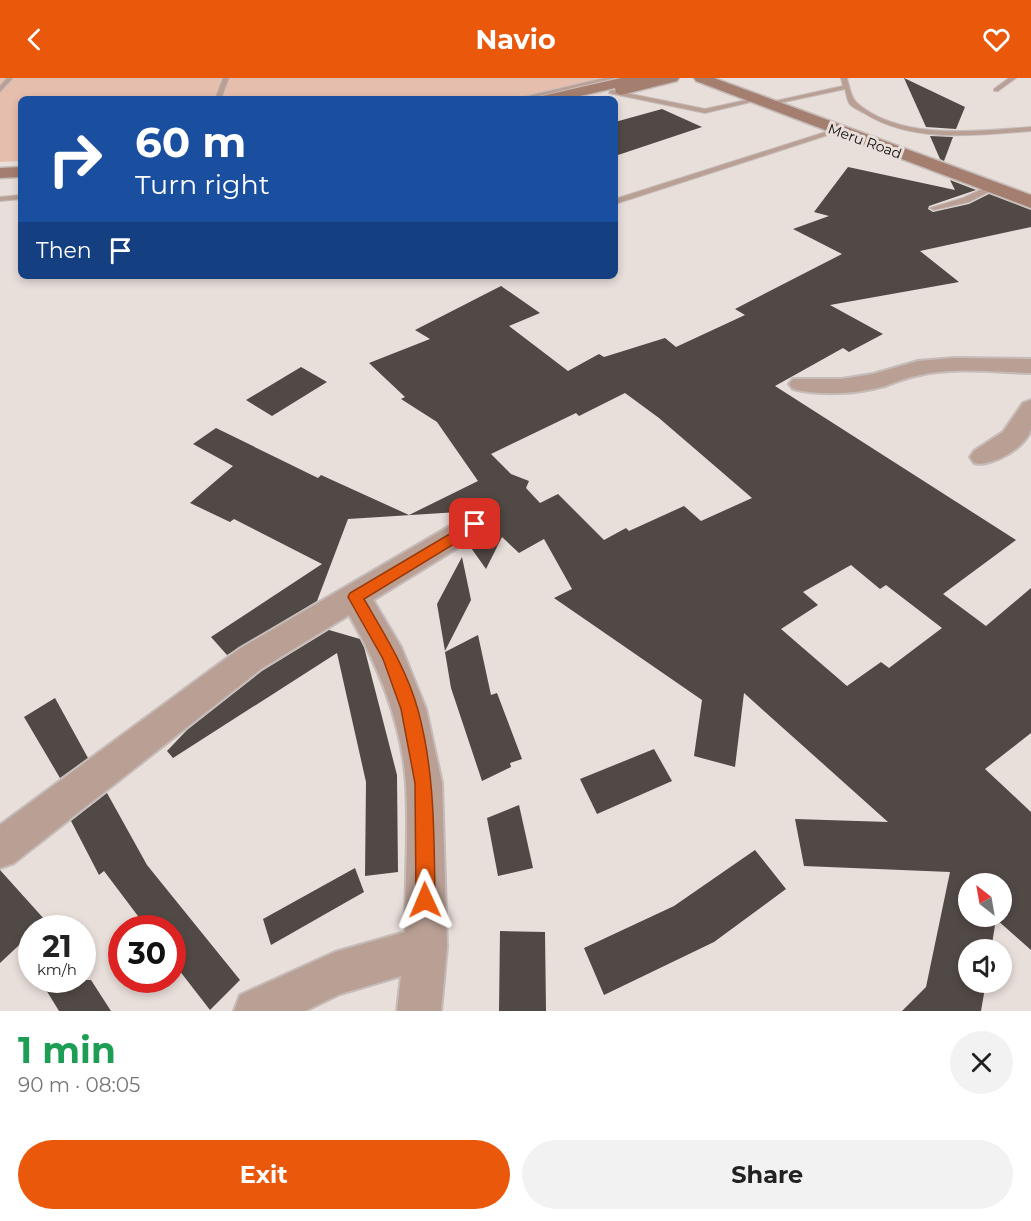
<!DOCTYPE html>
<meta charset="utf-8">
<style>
:root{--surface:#fff;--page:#f2f2f2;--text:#222;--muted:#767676;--accent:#ea580c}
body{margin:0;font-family:Montserrat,sans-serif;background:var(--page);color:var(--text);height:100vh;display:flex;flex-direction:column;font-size:22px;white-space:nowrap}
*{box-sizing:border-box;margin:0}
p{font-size:20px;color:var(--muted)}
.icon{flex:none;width:33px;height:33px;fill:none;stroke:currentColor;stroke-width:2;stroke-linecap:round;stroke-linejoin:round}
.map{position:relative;height:933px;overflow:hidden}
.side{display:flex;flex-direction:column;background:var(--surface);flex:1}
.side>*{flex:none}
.hud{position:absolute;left:18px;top:18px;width:600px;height:183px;border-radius:9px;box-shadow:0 3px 9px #0003;background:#1a4fa0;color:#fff;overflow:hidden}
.needle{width:39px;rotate:329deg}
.fabs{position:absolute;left:958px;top:795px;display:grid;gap:12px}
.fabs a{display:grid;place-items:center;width:54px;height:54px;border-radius:50%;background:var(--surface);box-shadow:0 3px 9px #0003;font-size:30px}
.speed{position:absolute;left:18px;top:837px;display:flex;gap:12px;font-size:30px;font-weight:700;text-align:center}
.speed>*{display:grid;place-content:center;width:78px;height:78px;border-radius:50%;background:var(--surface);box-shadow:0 3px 9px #0003;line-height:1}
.speed small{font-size:15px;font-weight:400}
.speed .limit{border:9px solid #d22;background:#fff;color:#111}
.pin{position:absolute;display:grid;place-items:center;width:51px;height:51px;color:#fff;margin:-26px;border-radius:12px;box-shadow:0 3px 9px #0006}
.me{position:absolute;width:66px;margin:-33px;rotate:359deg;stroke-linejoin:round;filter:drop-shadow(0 0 4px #0008)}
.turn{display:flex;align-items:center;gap:21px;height:126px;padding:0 18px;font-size:27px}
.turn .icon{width:78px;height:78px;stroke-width:2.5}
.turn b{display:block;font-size:42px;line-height:51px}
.then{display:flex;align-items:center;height:57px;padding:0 18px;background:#0003;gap:12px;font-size:22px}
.round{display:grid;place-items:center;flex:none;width:63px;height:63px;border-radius:32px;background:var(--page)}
.summary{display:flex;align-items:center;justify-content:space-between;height:102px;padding:0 18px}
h1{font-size:36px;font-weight:700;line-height:45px;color:#1e9e55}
.button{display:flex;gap:12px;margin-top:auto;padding:12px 18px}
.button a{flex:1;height:69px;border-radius:36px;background:var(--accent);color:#fff;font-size:24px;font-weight:700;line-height:69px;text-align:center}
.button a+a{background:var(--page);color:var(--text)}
header{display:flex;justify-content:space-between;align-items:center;height:78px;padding:0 18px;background:var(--accent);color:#fff;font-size:27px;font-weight:700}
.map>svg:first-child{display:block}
.green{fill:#e6bead}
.building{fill:#514945;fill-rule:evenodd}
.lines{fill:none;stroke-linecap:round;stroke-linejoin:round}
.lane-casing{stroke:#c5bcb9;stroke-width:2}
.street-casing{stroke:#c5bcb9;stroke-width:4}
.secondary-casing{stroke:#c5bcb9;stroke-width:3}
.lane{fill:#b99f94;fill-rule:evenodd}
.street{fill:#b99f94;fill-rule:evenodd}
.secondary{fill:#a47f6f;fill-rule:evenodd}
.route{fill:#ea580c;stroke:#983908;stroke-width:1.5}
.labels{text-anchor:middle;stroke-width:6;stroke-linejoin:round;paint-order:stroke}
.far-street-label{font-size:14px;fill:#0f0c0b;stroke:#e8deda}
</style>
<header><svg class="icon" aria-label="back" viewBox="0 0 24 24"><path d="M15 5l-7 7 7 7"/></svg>Navio<svg class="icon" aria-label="heart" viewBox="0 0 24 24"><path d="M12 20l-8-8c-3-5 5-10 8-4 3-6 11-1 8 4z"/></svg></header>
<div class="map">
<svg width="1031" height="933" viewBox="0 0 1031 933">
<rect width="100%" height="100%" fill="#e8deda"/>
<g class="green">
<polygon points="0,0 224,0 216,21 21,21 21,83 0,84"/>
<polygon points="226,0 612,0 515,21 218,21"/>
</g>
<g class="building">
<polygon points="904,0 965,29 956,51 926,49"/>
<polygon points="662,31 702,49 615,78 615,44"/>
<polygon points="930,58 953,59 944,83 940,81"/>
<path d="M848 89 955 112 950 102 976 112 929 128 928 131 933 134 969 126 989 116 1031 132V149L920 173 959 204 830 227 883 256 849 274 843 270 775 308 1016 462 943 516 986 548 1031 510V655L985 691 1031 734V872L996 841 991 872H969V904H986L981 933H902L926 909 950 794 804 788 795 741 888 744 744 615 735 689 694 678 702 622 554 520 572 511 544 461 519 475 502 459 486 491 469 467 487 454 491 447 486 437 490 432 348 441 317 523 227 577 211 559 322 486 234 441 230 444 190 425 233 388 193 366 216 350 318 400 321 397 409 437 478 403 437 344 401 321 405 319 369 285 430 261 415 252 501 208 540 235 509 248 568 293 599 276 604 279 665 260 676 269 745 237 735 231 842 176 793 151 829 138 814 134ZM625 315 659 340 752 420 701 443 684 428 629 453 626 450 604 462 558 416 540 425 526 410 529 403 511 396 491 376 576 335 579 338ZM851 487 880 511 886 507 942 550 889 590 881 584 847 608 781 551 818 527 803 514ZM969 806H1002V838H969Z"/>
<polygon points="301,289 327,304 272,338 246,322"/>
<polygon points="462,479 471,522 445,573 437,526"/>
<polygon points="329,552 360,561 364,569 397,697 398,794 365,798 366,704 337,575 173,680 167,673 187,652 262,593"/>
<polygon points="478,557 491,617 497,615 522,681 510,685 511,689 482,703 451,610 445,574"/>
<polygon points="55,620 88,680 60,700 24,639"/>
<polygon points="654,671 672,703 597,736 580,701"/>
<polygon points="107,715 147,787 240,902 210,932 172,883 172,850 147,850 104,793 99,797 71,743"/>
<polygon points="519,727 533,790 498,798 487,740"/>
<polygon points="755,772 786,811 714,864 604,917 584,870 674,828"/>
<polygon points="355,790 364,814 271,867 263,841"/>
<polygon points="0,792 45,842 36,850 32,850 32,855 0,885"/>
<polygon points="500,853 545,854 546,933 499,933"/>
<polygon points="40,902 91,902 111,933 59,933"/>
</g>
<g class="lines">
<defs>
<g id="lane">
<polygon points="7,0 13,0 0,14 0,8"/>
<polygon points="223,0 229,0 221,21 215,21"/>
<polygon points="604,0 615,0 526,21 515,21"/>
<path d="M841 0H847C849 7 851 20 857 25 900 63 979 53 1031 49V53C976 57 913 66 864 35 859 32 851 29 849 25 847 21 846 15 845 11L765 28 762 26 843 8Z"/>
<polygon points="1009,0 1016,0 998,13 994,13 994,11"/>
<polygon points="611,12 705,31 756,20 759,22 705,35 609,15"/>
<polygon points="835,51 837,54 615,126 615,121"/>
<polygon points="989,108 996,110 969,124 934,132 930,130 963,120"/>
<polygon points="21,117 21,121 0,123 0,119"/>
</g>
<g id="street">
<path d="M954 280 1031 281V295C995 294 955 289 920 297 908 299 896 304 885 308 856 316 822 318 793 311L789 306 793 301H842L873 296 918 283Z"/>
<path d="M1031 322C1031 331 1031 342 1031 351 1027 369 991 390 974 385L970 379 974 373 1003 354 1023 325Z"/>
<path d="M475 436 485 439 489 446 485 453 373 522 401 569 426 631 442 705 447 869 441 933H397L401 898 340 916 305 933H234L240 917 335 874 405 854C405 805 409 755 406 706 402 645 379 589 349 537L261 591 14 785 0 790V747L239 571 465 439Z"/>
</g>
<g id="secondary">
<polygon points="621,0 679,0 677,3 621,17 616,15 615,10 567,21 539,21 542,18"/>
<polygon points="694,0 714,0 1031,117 1031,130 696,3"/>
<polygon points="21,89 21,99 0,100 0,90"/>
</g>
</defs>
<use href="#lane" class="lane-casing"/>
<use href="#street" class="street-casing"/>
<use href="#secondary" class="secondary-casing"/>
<use href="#lane" class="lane"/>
<use href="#street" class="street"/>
<use href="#secondary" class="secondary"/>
</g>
<path class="route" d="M475 441 482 446 480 450 364 521C385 557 407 592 418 632 435 694 434 758 435 822L432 829 425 832 419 829 416 822 415 705 401 631 383 581 348 519 350 515Z"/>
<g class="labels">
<g class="far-street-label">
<text transform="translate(865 63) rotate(20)" y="5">Meru Road</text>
</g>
</g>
</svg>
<div class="fabs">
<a><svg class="needle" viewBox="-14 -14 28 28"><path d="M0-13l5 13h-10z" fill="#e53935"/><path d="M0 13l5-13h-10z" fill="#767676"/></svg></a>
<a><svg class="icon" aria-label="sound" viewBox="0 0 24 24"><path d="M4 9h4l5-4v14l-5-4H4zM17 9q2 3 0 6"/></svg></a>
</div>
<div class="speed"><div>21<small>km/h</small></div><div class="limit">30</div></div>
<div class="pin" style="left:475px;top:446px;background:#d93025"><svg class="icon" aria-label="arrive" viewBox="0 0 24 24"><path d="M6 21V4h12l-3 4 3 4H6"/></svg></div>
<svg class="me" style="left:425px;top:822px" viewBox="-20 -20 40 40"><path d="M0-17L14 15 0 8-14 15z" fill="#ea580c" stroke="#fff" stroke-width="4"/></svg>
<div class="hud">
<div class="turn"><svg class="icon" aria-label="right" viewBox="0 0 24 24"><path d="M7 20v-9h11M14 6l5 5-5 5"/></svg><div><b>60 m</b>Turn right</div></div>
<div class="then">Then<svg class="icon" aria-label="arrive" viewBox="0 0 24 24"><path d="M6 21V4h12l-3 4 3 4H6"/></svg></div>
</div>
</div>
<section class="side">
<div class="summary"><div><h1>1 min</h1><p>90 m · 08:05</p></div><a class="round"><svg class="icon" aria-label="close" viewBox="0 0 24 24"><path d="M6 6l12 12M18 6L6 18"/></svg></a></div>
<div class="button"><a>Exit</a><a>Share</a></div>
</section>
